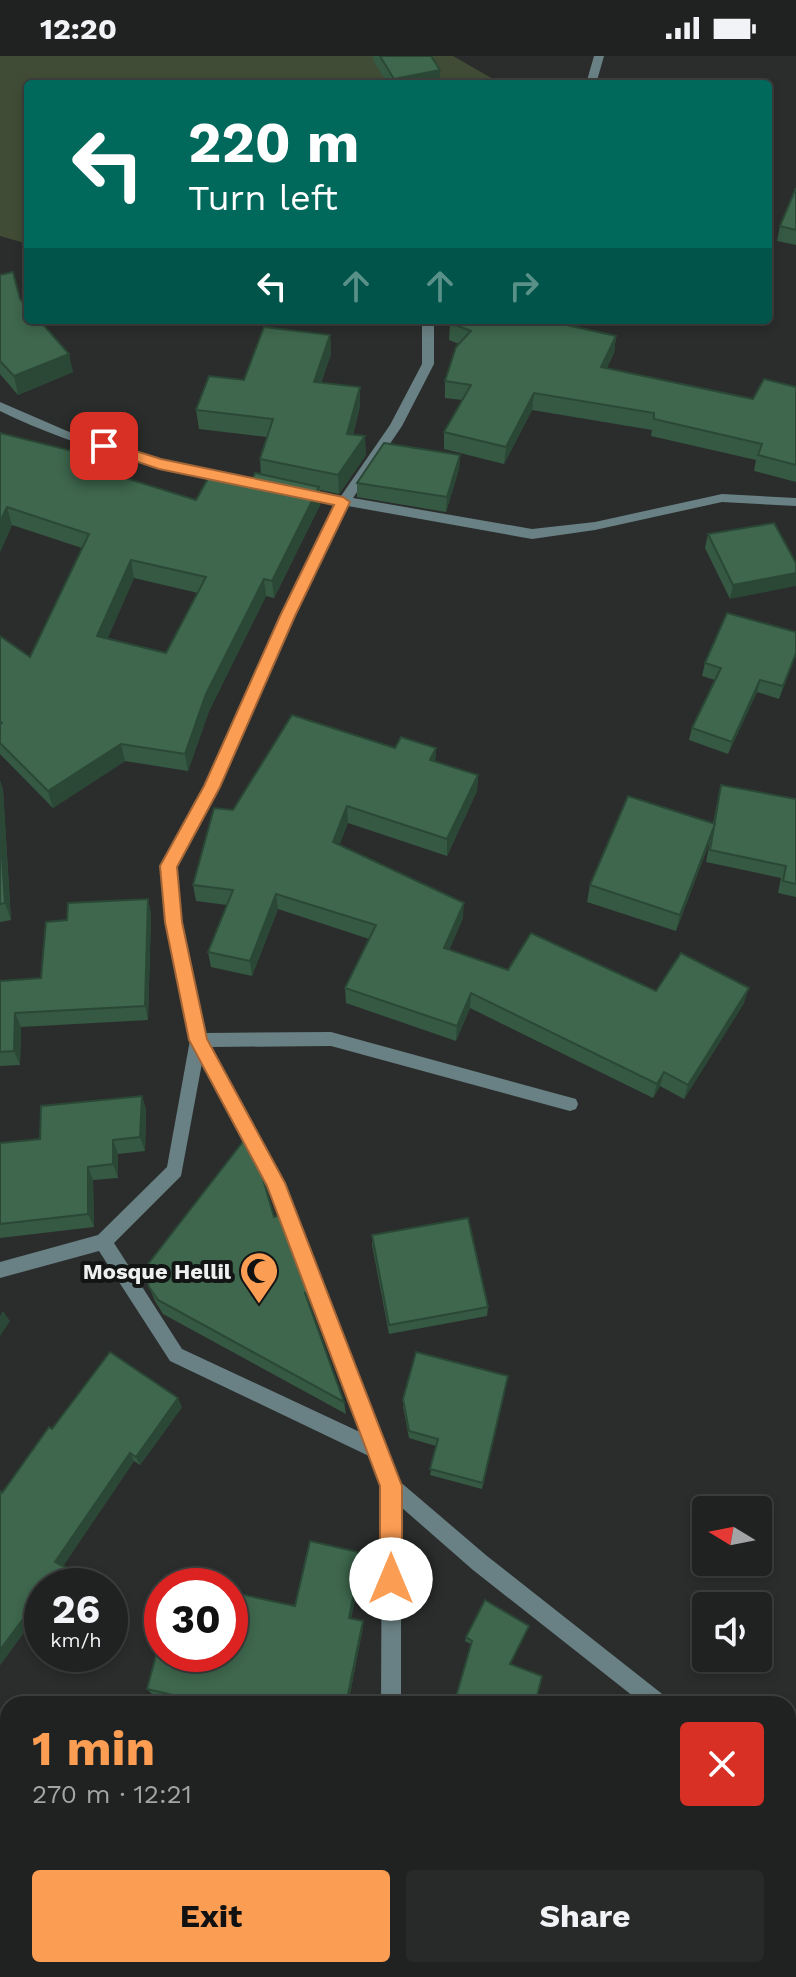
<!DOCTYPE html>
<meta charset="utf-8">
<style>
:root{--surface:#202221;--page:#282a2a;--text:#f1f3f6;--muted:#a2a4a5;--line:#3d3f3f;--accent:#fc9d54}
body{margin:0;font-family:"Work Sans",sans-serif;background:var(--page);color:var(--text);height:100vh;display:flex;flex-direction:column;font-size:30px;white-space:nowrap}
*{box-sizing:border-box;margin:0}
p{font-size:26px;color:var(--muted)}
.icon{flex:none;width:44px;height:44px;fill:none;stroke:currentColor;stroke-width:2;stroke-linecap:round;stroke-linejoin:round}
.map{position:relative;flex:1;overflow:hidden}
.drawer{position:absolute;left:0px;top:1640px;width:796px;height:282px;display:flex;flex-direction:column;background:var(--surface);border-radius:24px 24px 0 0;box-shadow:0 4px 12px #0003,0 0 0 2px var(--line)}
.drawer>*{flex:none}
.hud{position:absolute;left:24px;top:24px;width:748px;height:244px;border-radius:8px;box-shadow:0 4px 12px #0003,0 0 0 2px var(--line);background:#00695c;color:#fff;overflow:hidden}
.needle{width:52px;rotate:280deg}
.tools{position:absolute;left:692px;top:1440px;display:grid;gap:16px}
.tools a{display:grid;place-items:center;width:80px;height:80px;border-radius:8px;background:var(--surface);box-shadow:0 4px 12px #0003,0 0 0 2px var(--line);font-size:40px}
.speed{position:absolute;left:24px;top:1512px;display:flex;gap:16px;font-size:40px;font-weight:700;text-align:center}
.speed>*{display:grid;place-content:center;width:104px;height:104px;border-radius:50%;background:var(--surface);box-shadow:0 4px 12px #0003,0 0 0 2px var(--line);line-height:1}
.speed small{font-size:20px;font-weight:400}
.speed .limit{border:12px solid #d22;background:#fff;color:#111}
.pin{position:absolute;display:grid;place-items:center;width:68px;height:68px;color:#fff;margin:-34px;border-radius:16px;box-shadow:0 4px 12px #0006}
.me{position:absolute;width:88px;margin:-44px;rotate:0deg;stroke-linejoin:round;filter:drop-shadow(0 0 6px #0008)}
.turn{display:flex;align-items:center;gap:28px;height:168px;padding:0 32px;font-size:36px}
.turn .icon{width:104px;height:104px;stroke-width:2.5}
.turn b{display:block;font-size:56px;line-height:68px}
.lanes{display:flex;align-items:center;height:76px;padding:0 32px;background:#0003;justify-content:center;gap:40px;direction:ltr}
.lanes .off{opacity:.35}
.round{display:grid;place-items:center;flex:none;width:84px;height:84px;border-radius:8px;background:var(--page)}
.summary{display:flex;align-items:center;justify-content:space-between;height:136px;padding:0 32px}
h1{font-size:48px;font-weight:700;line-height:60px;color:var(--accent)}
.action{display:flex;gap:16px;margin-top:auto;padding:16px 32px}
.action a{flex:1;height:92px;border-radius:8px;background:var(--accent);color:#111;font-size:32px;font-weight:700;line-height:92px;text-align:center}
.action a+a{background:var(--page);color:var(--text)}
.status{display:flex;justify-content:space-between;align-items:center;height:56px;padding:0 40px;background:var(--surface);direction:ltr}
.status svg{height:22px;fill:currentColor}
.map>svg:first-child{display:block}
.green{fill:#404c35}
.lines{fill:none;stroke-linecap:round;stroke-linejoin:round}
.minor{fill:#698184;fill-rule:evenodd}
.wall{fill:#355942;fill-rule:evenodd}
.shaded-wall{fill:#2b4836}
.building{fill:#3e674d;stroke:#2b4836;stroke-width:2;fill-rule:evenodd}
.route{fill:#fc9d54;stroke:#a46637;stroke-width:2}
.labels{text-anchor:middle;stroke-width:8;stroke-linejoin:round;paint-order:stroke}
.poi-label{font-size:22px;font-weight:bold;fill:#eef0ef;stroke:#131515;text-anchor:end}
</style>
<div class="status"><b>12:20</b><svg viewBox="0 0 49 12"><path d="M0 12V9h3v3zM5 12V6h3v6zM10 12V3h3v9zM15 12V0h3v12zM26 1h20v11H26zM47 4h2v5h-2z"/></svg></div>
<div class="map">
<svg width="796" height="1921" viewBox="0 0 796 1921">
<rect width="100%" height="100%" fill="#2a2d2c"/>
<polygon class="green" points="0,0 453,0 502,28 28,28 28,188 0,180"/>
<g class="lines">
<g class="minor">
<polygon points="594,0 604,0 596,28 586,28"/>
<path d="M422 264H434V308L402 370 353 442 532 473 595 466 722 438 796 442V450L722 446 595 474 532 483 348 450 294 560 219 731 176 810 182 866 205 977 331 976 576 1043 578 1048 576 1053 570 1055 331 990 210 991 284 1127 398 1424 487 1500 666 1641 669 1648H643L473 1514 401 1451V1648H381L382 1430 371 1401 170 1305 99 1195 0 1222V1206L98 1179 167 1111 190 984 166 866 160 810 205 730 280 560 336 448 301 441 295 437 301 433 341 440 390 369 422 308ZM202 1007 268 1130 362 1377 182 1293 114 1187 181 1120Z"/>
<path d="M0 346 67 375 101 387 167 405 270 427 276 431 270 435C178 416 85 397 0 355Z"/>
<polygon points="788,1738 796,1741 796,1764 788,1761"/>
<polygon points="384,1914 406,1914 408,1921 386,1921"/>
</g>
</g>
<g class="wall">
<polygon points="373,0 431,0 440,28 388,28 373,4"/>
<polygon points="796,132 796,189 777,185 780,170"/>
<polygon points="0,219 20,243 73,316 18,339 0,318"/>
<polygon points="578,264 572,270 616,280 614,297 607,312 753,343 796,331 796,426 754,415 756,404 651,380 652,374 532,354 504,408 444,393 444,376 462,344 445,342 445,325 459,288 449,284 450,267"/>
<path d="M330 279 331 298 321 327 360 350 353 379 366 399 339 438 320 434V449L274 542 266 540 209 655 188 715 125 705 53 752 0 698V580L30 601 82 492 12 469 0 496V377L102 415 196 444 250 430 261 419 260 403 267 381 199 373 196 354 244 324ZM134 522 198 537 166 597 107 583Z"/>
<polygon points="460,399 459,413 446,456 357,441 357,427"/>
<polygon points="774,467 730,543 705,492 708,478"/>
<polygon points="796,599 779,643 757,636 728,698 689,684 692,672 715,624 702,620 705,607"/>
<polygon points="395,692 436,692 435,705 478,719 477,735 447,800 348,767 339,789 463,862 449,894 508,914 744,947 684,1043 660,1030 653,1042 470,952 456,985 346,947 345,932 369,883 278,853 252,920 211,911 208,896 227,849 196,845 193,829 233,754"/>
<polygon points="0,725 3,734 11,864 0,866"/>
<polygon points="721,729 796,743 796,841 778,837 781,822 706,806 710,785 676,875 587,846 590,829 713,767"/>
<polygon points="148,843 151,858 148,964 21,971 20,1009 0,1010 0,925 41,922 67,864"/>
<polygon points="142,1040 146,1054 145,1095 118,1098 118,1122 93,1124 94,1171 0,1182 0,1087 40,1083"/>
<polygon points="274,1161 308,1236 310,1250 309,1250 344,1346 346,1358 163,1258 155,1245 149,1231"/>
<polygon points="372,1179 488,1251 487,1260 389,1278 372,1189"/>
<polygon points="508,1320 482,1433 430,1419 436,1390 409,1382 403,1351 403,1343"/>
<polygon points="182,1351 140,1409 134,1405 63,1510 87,1526 85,1530 42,1530 42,1564 36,1560 0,1609 0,1435 2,1437 52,1373"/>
<polygon points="362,1497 363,1505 351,1562 363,1571 348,1648 194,1648 152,1638 147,1633 295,1550"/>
<polygon points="466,1581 510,1609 465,1585"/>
</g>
<g class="shaded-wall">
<polygon points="440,14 440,28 394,28 394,23"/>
<polygon points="565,264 578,264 560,285 562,268"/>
<polygon points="330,279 331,298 315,345 314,326"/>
<polygon points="616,280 614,297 599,328 601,311"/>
<polygon points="69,298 73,316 18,339 14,320"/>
<polygon points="360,331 360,350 348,396 347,378"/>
<polygon points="534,337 532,354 504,408 506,391"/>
<polygon points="365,380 366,399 339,438 338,419"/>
<polygon points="460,399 459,413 446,456 447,441"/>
<polygon points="100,402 104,421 93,412"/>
<polygon points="319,431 320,449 274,542 272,525"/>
<polygon points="7,451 12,469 0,496 0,466"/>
<polygon points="131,504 134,522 101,598 97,580"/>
<polygon points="796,517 796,530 730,543 733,529"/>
<polygon points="264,523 266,540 209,655 188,715 185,698 206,638"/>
<polygon points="796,597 796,599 779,643 783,630"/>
<polygon points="760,624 757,636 728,698 732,686"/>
<polygon points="121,688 125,705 53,752 48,735"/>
<polygon points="436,692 435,709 430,704"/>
<polygon points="478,719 477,735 447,800 447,783"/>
<polygon points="0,725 3,734 11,864 5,847 0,769"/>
<polygon points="347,750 348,767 334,803 333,786"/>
<polygon points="715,768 710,785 676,875 680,859"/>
<polygon points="276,838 278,853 252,920 250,905"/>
<polygon points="148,843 151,858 148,964 145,950"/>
<polygon points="464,847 463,862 443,908 444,892"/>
<polygon points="749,932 744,947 684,1043 688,1029"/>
<polygon points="471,937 470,952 456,985 457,970"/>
<polygon points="15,957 21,971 20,1009 14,995"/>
<polygon points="664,1016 660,1030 653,1042 657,1028"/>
<polygon points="142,1040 146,1054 145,1095 140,1081"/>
<polygon points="113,1084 118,1098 118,1122 113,1108"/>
<polygon points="88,1111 93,1124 94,1171 88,1158"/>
<polygon points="308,1236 310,1250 307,1251 305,1237"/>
<polygon points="3,1255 10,1265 0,1280 0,1260"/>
<polygon points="178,1342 182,1351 140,1409 136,1401"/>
<polygon points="130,1397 134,1405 61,1513 55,1506"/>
<polygon points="362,1497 363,1505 350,1568 349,1562"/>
<polygon points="82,1520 87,1526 85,1530 76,1530"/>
<polygon points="29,1555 36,1560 0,1609 0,1594"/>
<polygon points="363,1565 363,1571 348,1648 346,1648"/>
</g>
<g class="building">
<polygon points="380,0 431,0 440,14 394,23"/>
<polygon points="796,132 796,174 780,170"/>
<polygon points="13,216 20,243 28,252 28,264 39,264 69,298 14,320 0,305 0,219"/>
<polygon points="452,264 565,264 562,268 616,280 601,311 753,343 764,323 796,331 796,409 758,399 762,388 654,363 654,357 534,337 506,391 444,376 471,329 445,325 456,291 471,275 450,267"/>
<polygon points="264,271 330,279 314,326 360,331 347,378 365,380 338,419 260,403 273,363 196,354 209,320 244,324"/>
<path d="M0 377 100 402 93 412 196 444 209 421 250 430 255 417 319 431 272 525 264 523 206 638 185 698 121 688 48 735 0 687V668L2 667 0 665V580L30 601 89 478 7 451 0 466ZM131 504 206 521 166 597 97 580Z"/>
<polygon points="384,387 460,399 447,441 357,427"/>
<polygon points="774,467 796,507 796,517 733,529 708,478"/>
<polygon points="727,557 796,576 796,597 783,630 760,624 732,686 692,672 721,612 705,607"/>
<polygon points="292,659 395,692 401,681 436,692 430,704 478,719 447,783 347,750 333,786 464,847 444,892 508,914 531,877 656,935 681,897 749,932 688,1029 664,1016 657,1028 471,937 457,970 345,932 376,869 276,838 250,905 208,896 233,834 193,829 214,752 233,754"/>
<polygon points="721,729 796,743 796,828 783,825 786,810 710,794"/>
<polygon points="628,740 715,768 680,859 590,829"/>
<polygon points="0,769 5,847 0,848"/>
<polygon points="148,843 145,950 15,957 14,995 0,996 0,925 41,922 46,866 67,864 68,847"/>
<polygon points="142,1040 140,1081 113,1084 113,1108 88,1111 88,1158 0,1168 0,1087 40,1083 41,1050"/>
<polygon points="245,1083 259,1109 274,1161 279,1159 308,1236 305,1237 344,1346 158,1244 149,1231 145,1212"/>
<polygon points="468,1162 488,1251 389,1269 372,1179"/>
<polygon points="110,1296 178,1342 136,1401 130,1397 55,1506 82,1520 76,1530 42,1530 42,1562 29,1555 0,1594 0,1435 2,1437 49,1371 52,1373"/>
<polygon points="416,1296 508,1320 483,1427 430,1413 438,1383 409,1375 403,1343"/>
<polygon points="310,1485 362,1497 349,1562 363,1565 346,1648 211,1648 147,1633 162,1577 162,1598 230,1598 230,1536 295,1550"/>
<polygon points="176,1524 204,1530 174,1530"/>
<polygon points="485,1544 529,1570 510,1608 542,1620 535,1648 454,1648 472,1585 466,1581"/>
<polygon points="0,1758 8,1761 8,1872 0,1865"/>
<polygon points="99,1914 301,1914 299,1921 97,1921"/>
<polygon points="480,1914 602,1914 600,1921 482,1921 479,1920"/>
</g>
<polygon class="route" points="104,385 161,403 343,441 350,446 295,560 220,731 177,811 182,866 207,983 285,1127 402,1430 402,1523 399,1531 391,1534 383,1531 380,1523 380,1430 267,1130 189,984 165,866 160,810 204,730 280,560 334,449 159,413 99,393 97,390"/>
<defs>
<symbol id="mosque-pin" viewBox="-11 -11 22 30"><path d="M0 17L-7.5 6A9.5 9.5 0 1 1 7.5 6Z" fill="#fc9d54" stroke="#131515"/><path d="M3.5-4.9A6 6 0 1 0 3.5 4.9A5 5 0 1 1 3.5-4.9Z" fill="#111"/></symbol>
</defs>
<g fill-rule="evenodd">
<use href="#mosque-pin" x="237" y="1193" width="44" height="60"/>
</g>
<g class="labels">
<g class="poi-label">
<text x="231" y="1223">Mosque Hellil</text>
</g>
</g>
</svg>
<div class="tools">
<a><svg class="needle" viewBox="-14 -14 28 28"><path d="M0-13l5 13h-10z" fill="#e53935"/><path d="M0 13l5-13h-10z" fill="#a2a4a5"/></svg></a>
<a><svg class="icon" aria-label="sound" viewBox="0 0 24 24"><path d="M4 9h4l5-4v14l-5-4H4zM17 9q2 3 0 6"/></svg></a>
</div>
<div class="speed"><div>26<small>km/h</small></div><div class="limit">30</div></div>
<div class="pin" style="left:104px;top:390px;background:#d93025"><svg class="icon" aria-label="arrive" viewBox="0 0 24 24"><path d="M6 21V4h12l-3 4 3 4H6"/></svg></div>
<svg class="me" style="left:391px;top:1523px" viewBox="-20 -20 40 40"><circle r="19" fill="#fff"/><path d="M0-13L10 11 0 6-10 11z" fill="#fc9d54"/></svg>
<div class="hud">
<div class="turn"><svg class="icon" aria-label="left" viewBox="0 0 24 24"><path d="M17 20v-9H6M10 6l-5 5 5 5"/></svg><div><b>220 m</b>Turn left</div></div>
<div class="lanes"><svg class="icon" aria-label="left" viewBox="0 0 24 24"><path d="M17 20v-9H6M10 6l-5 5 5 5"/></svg><svg class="icon off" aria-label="ahead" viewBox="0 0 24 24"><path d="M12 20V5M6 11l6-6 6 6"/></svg><svg class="icon off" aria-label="ahead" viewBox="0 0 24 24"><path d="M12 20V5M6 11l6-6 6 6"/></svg><svg class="icon off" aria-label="right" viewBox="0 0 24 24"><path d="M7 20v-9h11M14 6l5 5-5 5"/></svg></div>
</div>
<section class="drawer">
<div class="summary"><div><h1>1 min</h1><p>270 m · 12:21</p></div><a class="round" style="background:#d93025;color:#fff"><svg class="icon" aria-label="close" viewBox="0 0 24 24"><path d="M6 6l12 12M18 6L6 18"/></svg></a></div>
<div class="action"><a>Exit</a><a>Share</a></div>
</section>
</div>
